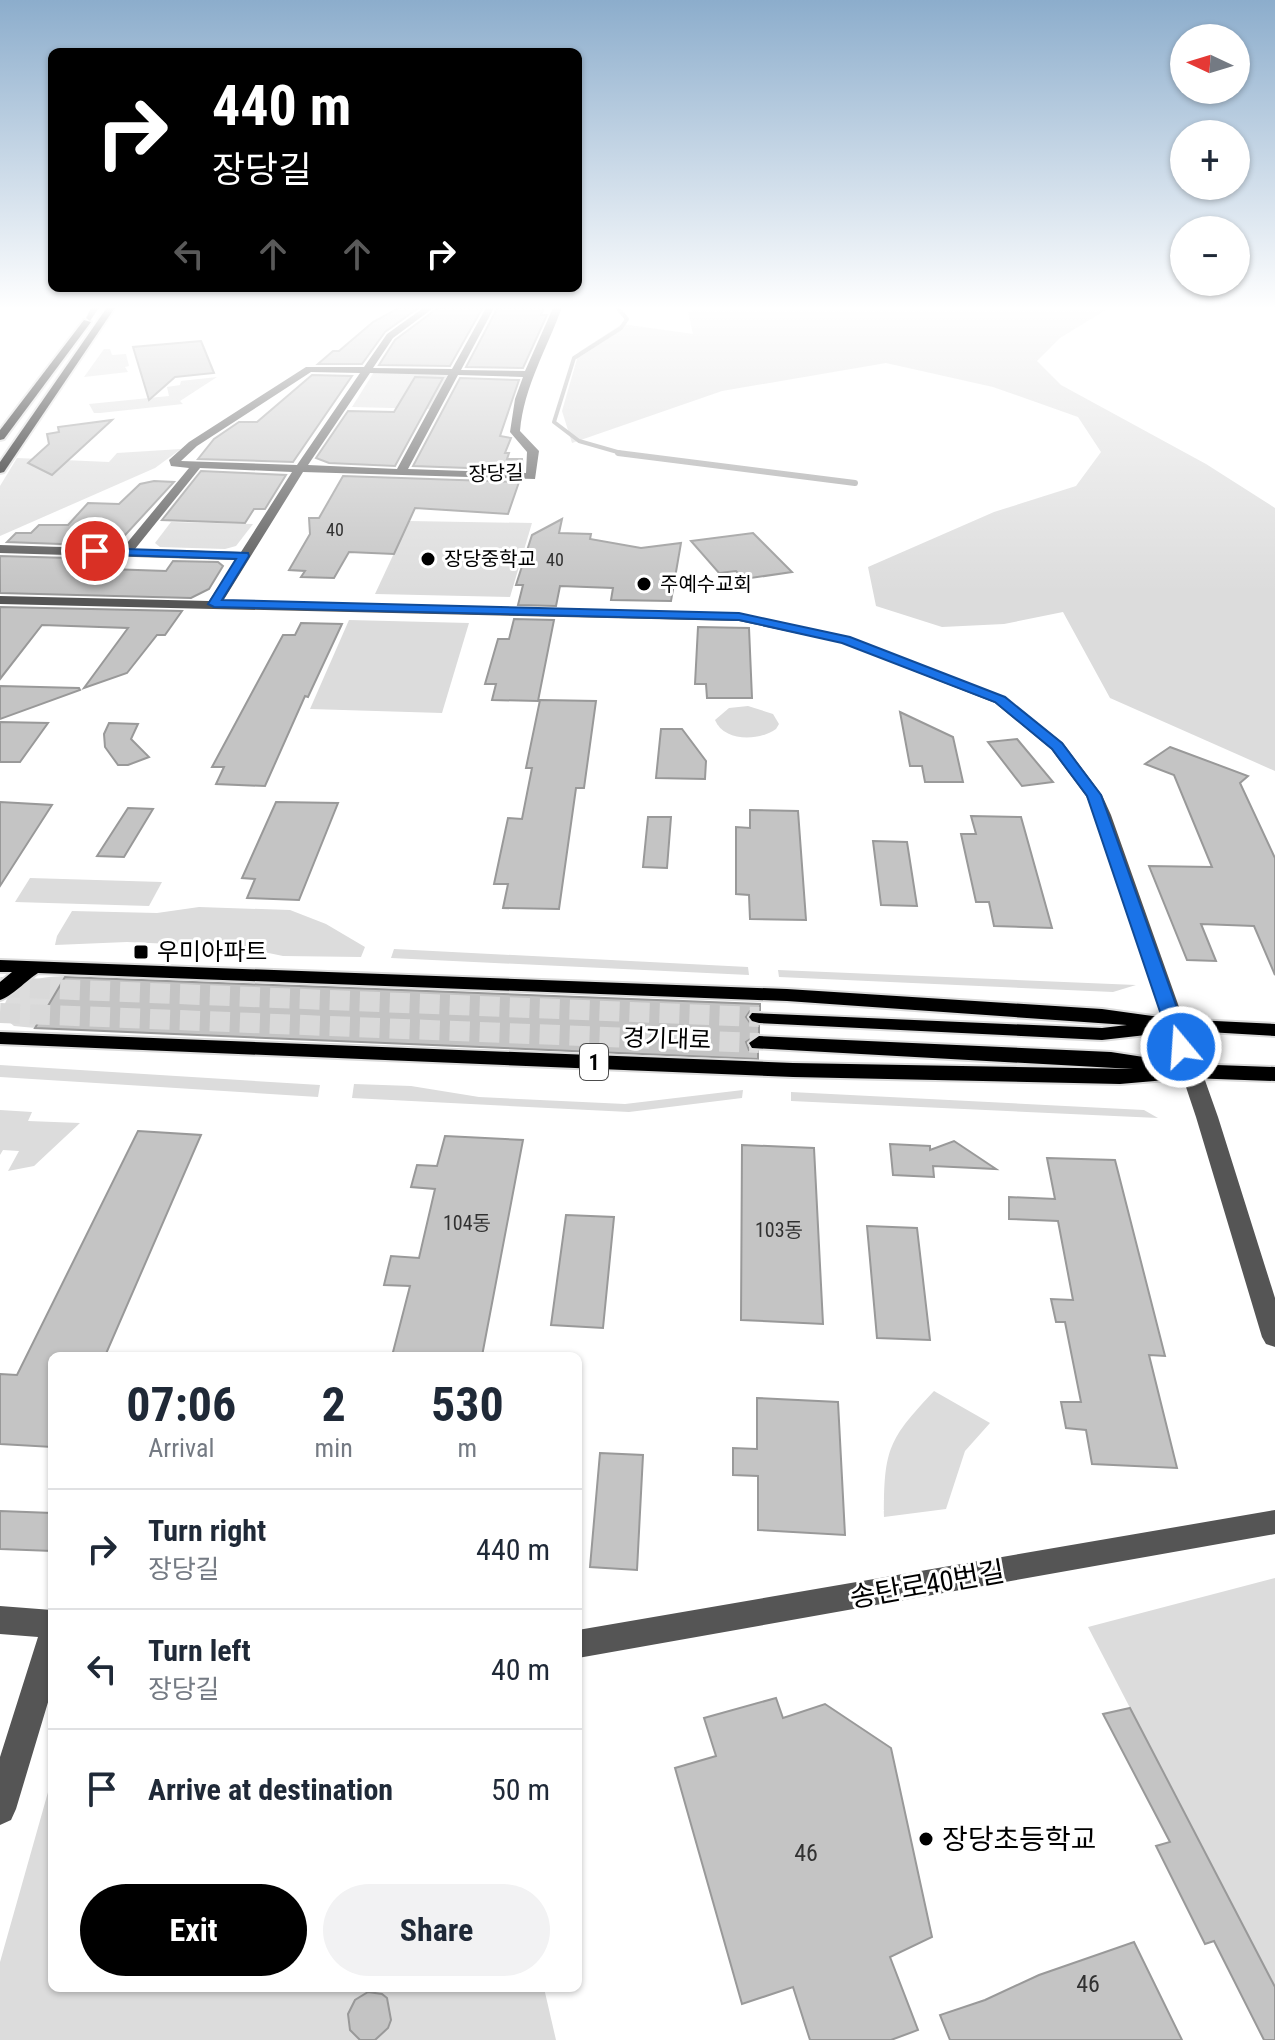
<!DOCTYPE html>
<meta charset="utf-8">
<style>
:root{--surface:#fff;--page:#f2f2f3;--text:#1f2937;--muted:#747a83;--line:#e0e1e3;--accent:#000}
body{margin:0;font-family:"Roboto Condensed","Noto Sans KR",sans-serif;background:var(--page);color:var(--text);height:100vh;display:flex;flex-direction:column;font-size:30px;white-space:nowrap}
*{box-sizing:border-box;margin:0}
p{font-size:26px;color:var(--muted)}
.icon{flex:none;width:44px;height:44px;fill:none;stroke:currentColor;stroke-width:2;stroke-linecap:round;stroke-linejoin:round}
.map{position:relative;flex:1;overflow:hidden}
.drawer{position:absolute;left:48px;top:1352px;width:534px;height:640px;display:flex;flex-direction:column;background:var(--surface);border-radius:12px;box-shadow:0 2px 6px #0004}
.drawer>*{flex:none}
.guide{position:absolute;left:48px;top:48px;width:534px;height:244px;border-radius:12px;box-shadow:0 2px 6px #0004;background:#000;color:#fff;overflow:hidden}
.needle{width:52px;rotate:274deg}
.fabs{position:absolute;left:1170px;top:24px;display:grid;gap:16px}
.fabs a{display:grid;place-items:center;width:80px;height:80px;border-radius:50%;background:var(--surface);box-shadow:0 2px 6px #0004;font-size:40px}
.pin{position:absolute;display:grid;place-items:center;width:68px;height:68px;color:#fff;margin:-34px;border:4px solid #fff;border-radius:50%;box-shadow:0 2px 8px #0007}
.me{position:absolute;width:88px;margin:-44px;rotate:342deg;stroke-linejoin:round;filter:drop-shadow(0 0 6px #0008)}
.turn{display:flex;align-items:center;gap:28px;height:168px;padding:0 32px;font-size:36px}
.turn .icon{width:104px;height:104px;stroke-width:2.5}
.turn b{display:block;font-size:56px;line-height:68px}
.lanes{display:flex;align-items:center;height:76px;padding:0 32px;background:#0003;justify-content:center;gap:40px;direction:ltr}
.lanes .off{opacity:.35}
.eta{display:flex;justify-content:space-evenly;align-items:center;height:136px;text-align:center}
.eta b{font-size:48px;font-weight:700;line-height:56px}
.primary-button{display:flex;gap:16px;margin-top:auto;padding:16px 32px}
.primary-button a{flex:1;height:92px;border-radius:48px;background:var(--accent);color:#fff;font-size:32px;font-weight:700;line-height:92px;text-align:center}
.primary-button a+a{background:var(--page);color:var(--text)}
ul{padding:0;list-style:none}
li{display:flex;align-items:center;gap:24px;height:120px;padding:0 32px;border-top:2px solid var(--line)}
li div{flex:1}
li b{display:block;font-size:30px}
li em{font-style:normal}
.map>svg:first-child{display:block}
.green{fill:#dcdcdc}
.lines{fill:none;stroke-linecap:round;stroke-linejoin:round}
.stream-far1{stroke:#a3a3a3;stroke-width:4}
.stream{stroke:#a3a3a3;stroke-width:6}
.building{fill:#c4c4c4;stroke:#999;stroke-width:2}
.major-tunnel{stroke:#d9d9d9;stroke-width:20;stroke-dasharray:20 10;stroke-linecap:butt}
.major-casing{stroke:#dbdbdb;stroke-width:4}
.minor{fill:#555;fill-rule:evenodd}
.major{fill:#000;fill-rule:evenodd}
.route{fill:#1a73e8;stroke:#114b97;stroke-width:2}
.poi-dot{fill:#000;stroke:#fff;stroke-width:3}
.labels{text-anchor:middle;stroke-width:6;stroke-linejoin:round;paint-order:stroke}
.far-number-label{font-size:18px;fill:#313131}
.far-street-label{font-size:20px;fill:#000;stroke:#fff}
.far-poi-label{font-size:20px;fill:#000;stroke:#fff;text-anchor:start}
.number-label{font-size:20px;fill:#313131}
.shield{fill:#fff;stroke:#4c4c4c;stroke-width:2}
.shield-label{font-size:22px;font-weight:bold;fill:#000}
.poi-label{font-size:24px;fill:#000;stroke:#fff;text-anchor:start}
.street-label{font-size:24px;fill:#000;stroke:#fff}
.near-number-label{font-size:24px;fill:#313131}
.near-street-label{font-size:28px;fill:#000;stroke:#fff}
.near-poi-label{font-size:28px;fill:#000;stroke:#fff;text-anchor:start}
</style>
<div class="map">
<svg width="1275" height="2040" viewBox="0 0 1275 2040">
<rect width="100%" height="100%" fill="#fff"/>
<g class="green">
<polygon points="711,306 1112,306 1060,338 1037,361 1061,385 1206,464 1275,508 1275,771 1110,698 1063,612 1004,624 942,627 876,606 868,567 994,512 1076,486 1101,452 1078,417 993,387 886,363 722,391 572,443 562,411 579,352 622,324 693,334 688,312"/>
<polygon points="104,349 110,349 112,355 126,354 129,366 125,367 128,372 84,377"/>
<polygon points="374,372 448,374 431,409 352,407"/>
<polygon points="217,377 180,401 183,404 100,413 94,413 89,404 169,396 167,387 180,385 181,381"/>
<polygon points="181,449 155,468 0,536 0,486 17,458 109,462 117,453"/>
<polygon points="409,521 532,523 510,597 375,594"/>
<polygon points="171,522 253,524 236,546 225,549 160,547 155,543"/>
<polygon points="349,620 469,623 442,713 310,709"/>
<path d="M748 706 773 714 779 724 776 729C759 741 724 742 715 720L729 708Z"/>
<polygon points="30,878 162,882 149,906 15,902"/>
<polygon points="199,907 290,910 326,924 365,947 361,957 283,956 239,947 127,942 55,945 57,936 72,911 157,913"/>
<polygon points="394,949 748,967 749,975 391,958"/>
<polygon points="778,970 1136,985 1113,992 779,977"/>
<path d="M66 976 35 1028 14 1026 2 1016C6 981 35 977 66 976Z"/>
<polygon points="0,1065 320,1085 318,1097 0,1077"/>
<polygon points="354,1084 411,1086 479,1097 625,1104 743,1090 742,1098 629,1112 352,1098"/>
<polygon points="791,1092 1144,1110 1158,1118 791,1101"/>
<polygon points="0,1110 32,1112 28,1121 80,1123 34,1166 8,1171 19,1151 3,1150 0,1155"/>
<path d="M934 1391 990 1423 965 1451 946 1509 884 1517C884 1449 888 1440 934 1391Z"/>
<polygon points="1275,1578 1275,1987 1088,1627"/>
<polygon points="52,1778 52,1988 544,1988 556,2040 0,2040 0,1962"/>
</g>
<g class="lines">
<polyline class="stream-far1" points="616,306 627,319 621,328 574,358 554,422 579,441 628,455"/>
<polyline class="stream" points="618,453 855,483"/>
</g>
<g class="building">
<polygon points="402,306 421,306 385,332 362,364 318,364 333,351 339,351 373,322"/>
<polygon points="456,306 483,307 450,366 379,365 395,340 438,308"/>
<polygon points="498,307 544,307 541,315 547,315 523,368 466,367"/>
<polygon points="201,341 214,373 175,377 149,400 133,347"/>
<polygon points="312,375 352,376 293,462 198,459 214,439 239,422 257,422"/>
<polygon points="415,377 443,378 395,466 329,463 316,458 348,411 394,412"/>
<polygon points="460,378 519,380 500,436 511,438 505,453 509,453 507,459 522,459 523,470 413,466"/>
<polygon points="112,420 52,475 28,463 49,444 47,434 59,432 58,427"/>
<polygon points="201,471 286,475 265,509 254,509 245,523 162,520"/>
<polygon points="343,476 519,482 508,514 415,508 394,554 349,552 334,578 301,577 305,571 289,570 310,534 309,518 319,518"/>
<polygon points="154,481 174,482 115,546 7,542 16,533 31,533 39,525 68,525 88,503 119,504 140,484"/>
<polygon points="562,519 559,533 591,534 590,539 641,548 681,543 671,601 611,600 613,588 560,586 556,606 518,605 523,585 516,585 532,535"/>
<polygon points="753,533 792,572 744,579 736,571 719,573 691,541"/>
<polygon points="0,556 104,559 100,565 112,565 109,569 166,571 173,561 218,562 223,566 209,589 191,598 0,593"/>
<polygon points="0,607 182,611 165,635 157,635 127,673 84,688 128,628 42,625 0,679"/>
<polygon points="514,619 554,620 538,701 492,700 496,684 485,684 498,639 509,639"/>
<polygon points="301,623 342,624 308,697 305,696 265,786 216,784 224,767 212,767 283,635 295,635"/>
<polygon points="698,627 749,628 752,698 707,698 706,684 695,684"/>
<polygon points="0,686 79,688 80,690 0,719"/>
<polygon points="540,700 596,701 584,788 576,788 559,909 503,908 508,884 494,884 508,818 522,819 532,768 526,768"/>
<polygon points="900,712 953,737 963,782 925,782 922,766 910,766"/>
<polygon points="0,722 48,723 20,762 0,762"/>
<polygon points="109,723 138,724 131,739 149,757 128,765 118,765 105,747 104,734"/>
<polygon points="661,729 682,729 706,761 705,779 656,778"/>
<polygon points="1017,739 1053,782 1022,786 988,742"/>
<polygon points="1170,747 1248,776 1240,783 1275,858 1275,975 1254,926 1201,924 1216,961 1187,960 1149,866 1212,867 1174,775 1145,764"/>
<polygon points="0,802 52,805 0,886"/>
<polygon points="276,802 338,803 299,900 247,898 255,879 242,878"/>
<polygon points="128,808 153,809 124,857 97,856"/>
<polygon points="750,810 798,811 806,920 750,919 749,895 736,894 736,827 750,828"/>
<polygon points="971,816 1021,817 1052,928 994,926 989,902 976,902 961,834 976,834"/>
<polygon points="648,817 671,817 667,868 643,867"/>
<polygon points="873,841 907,842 917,906 881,905"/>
<polygon points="65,977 760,1004 760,1010 750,1011 746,1017 751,1024 759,1026 759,1033 746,1042 749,1050 758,1051 758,1059 35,1028"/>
<polygon points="138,1131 201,1135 105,1356 52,1356 52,1447 0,1444 0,1374 17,1375"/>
<polygon points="445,1136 523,1140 482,1356 392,1356 410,1286 384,1285 391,1256 419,1258 435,1189 411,1187 417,1165 437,1166"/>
<polygon points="954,1141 996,1169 933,1166 934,1177 893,1175 890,1144 930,1146 930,1150"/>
<polygon points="742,1145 814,1148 823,1324 741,1320"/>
<polygon points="1047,1158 1115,1160 1165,1356 1149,1355 1177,1468 1092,1464 1086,1430 1066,1428 1061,1402 1081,1402 1065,1322 1056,1322 1051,1299 1073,1300 1058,1221 1009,1219 1009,1197 1055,1199"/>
<polygon points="566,1215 614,1217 603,1328 551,1325"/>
<polygon points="867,1226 917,1228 930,1340 877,1338"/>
<polygon points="757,1398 838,1402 845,1535 758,1530 758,1476 733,1475 733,1448 757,1449"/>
<polygon points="600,1453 643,1455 637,1570 590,1567"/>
<polygon points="0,1511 52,1513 52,1551 0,1549"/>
<polygon points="776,1698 783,1718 825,1704 891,1748 932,1937 890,1957 918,2030 891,2040 810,2040 793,1987 742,2004 675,1768 716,1756 704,1718"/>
<polygon points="1130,1708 1275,1987 1275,2040 1264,2040 1214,1941 1205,1944 1156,1846 1170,1842 1103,1714"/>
<polygon points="1134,1942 1182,2040 950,2040 940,2015 985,2000 1039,1975"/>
<polygon points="368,1992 382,1994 387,1998 391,2020 388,2028 375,2040 360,2040 350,2030 348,2014 355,2000"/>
</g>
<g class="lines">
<g class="major-tunnel">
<polyline points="0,987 759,1017"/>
<polyline points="0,1013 759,1043"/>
</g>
<defs>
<g id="major">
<polygon points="108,306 116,306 4,472 0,473 0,462"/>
<polygon points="84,320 91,322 4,439 0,440 0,430"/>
<path d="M0 960 787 989 1102 1009 1174 1019 1275 1024V1036L1156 1029 1146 1035 1102 1040 759 1023 752 1021 749 1017 752 1013 1102 1028 1127 1025 787 1001 38 973C27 980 11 997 0 1000V982L12 972H0Z"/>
<polygon points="0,1032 793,1063 1133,1069 752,1048 749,1043 759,1036 1111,1052 1189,1064 1275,1067 1275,1081 1189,1078 1120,1084 793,1077 0,1044"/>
</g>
</defs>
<use href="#major" class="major-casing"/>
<g class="minor">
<polygon points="92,306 100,306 90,321 86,318"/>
<path d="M426 306H436L393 338 373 368 452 369 487 306H495L461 370 525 371 553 308 550 306 562 307C547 349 524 386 520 431L539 451 535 479 303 472 223 601 739 613 846 636 1005 697 1063 743 1102 795 1111 815 1218 1117 1275 1298V1347L1266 1344 1262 1337 1196 1117 1095 815 1086 796 1051 749 995 703 842 643 739 621 0 604V596L209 601 236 560 0 553V545L122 549 189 468 171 466 169 460 189 442 306 367H364L387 334ZM311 372 360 373 297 465 181 461 197 446ZM370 373 448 375 397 469 308 465ZM458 375 523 377 515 399 510 432 527 452 526 473 408 469ZM200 468 292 472 241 552 135 549Z"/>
<polygon points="1275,1510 1275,1534 578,1658 578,1630"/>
<polygon points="0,1606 52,1610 52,1689 16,1809 11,1820 0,1825 0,1757 38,1637 0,1634"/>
</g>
<use href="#major" class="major"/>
</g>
<linearGradient id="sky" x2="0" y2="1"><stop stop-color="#8cadcc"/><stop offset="0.52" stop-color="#fff"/><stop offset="1" stop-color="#fff" stop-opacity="0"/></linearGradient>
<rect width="1275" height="592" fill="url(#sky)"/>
<polygon class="route" points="95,548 248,553 249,556 222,600 739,613 850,637 1005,697 1062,743 1101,795 1191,1047 1181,1053 1172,1047 1087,796 1052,749 995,702 842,643 739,620 214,607 208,604 236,559 91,554 89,551"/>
<g class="poi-dot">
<circle cx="428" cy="559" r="8"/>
<circle cx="644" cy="584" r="8"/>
<rect x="133" y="944" width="16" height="16" rx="4"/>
<circle cx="926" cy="1839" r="8"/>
</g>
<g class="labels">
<g class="far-number-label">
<text x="335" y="536">40</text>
<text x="555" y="566">40</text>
</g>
<g class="far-street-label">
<text transform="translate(496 473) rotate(-2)" y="7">장당길</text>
</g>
<g class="far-poi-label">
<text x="444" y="566">장당중학교</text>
<text x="660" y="591">주예수교회</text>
</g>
<g class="number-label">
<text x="467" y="1230">104동</text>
<text x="779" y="1237">103동</text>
</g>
<rect class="shield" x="580" y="1044" width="28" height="36" rx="6"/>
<g class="shield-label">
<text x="594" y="1070">1</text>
</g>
<g class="poi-label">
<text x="157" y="960">우미아파트</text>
</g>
<g class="street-label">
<text transform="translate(667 1039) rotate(2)" y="8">경기대로</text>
</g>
<g class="near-number-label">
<text x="806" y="1861">46</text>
<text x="1088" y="1992">46</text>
</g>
<g class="near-street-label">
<text transform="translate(927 1584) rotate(-10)" y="10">송탄로40번길</text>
</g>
<g class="near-poi-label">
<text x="942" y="1849">장당초등학교</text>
</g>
</g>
</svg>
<div class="fabs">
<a><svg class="needle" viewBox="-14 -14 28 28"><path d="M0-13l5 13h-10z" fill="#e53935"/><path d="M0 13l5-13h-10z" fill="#747a83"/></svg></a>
<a>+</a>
<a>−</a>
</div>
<div class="pin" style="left:95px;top:551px;background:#d93025"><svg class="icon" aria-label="arrive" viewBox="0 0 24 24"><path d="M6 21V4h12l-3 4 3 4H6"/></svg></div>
<svg class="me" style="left:1181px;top:1047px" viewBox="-20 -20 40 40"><circle r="17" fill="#1a73e8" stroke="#fff" stroke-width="3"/><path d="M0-11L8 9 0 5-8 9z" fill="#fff"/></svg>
<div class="guide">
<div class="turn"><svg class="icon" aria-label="right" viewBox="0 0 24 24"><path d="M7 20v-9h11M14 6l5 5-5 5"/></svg><div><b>440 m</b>장당길</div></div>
<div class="lanes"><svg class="icon off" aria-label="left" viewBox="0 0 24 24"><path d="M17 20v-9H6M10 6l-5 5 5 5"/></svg><svg class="icon off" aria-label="ahead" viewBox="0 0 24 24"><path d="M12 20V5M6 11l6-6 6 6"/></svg><svg class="icon off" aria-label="ahead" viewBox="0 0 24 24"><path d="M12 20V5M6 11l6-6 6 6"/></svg><svg class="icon" aria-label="right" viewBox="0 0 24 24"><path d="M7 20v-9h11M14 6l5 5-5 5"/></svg></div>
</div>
<section class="drawer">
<div class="eta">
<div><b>07:06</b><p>Arrival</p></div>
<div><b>2</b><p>min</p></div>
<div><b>530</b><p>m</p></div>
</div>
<ul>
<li><svg class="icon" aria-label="right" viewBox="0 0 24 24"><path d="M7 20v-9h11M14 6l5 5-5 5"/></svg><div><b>Turn right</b><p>장당길</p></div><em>440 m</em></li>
<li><svg class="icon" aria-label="left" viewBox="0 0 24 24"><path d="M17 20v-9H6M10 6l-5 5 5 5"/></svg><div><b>Turn left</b><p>장당길</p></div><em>40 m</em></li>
<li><svg class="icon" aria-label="arrive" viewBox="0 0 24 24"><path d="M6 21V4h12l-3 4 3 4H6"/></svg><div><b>Arrive at destination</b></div><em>50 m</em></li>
</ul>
<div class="primary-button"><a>Exit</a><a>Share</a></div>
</section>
</div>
